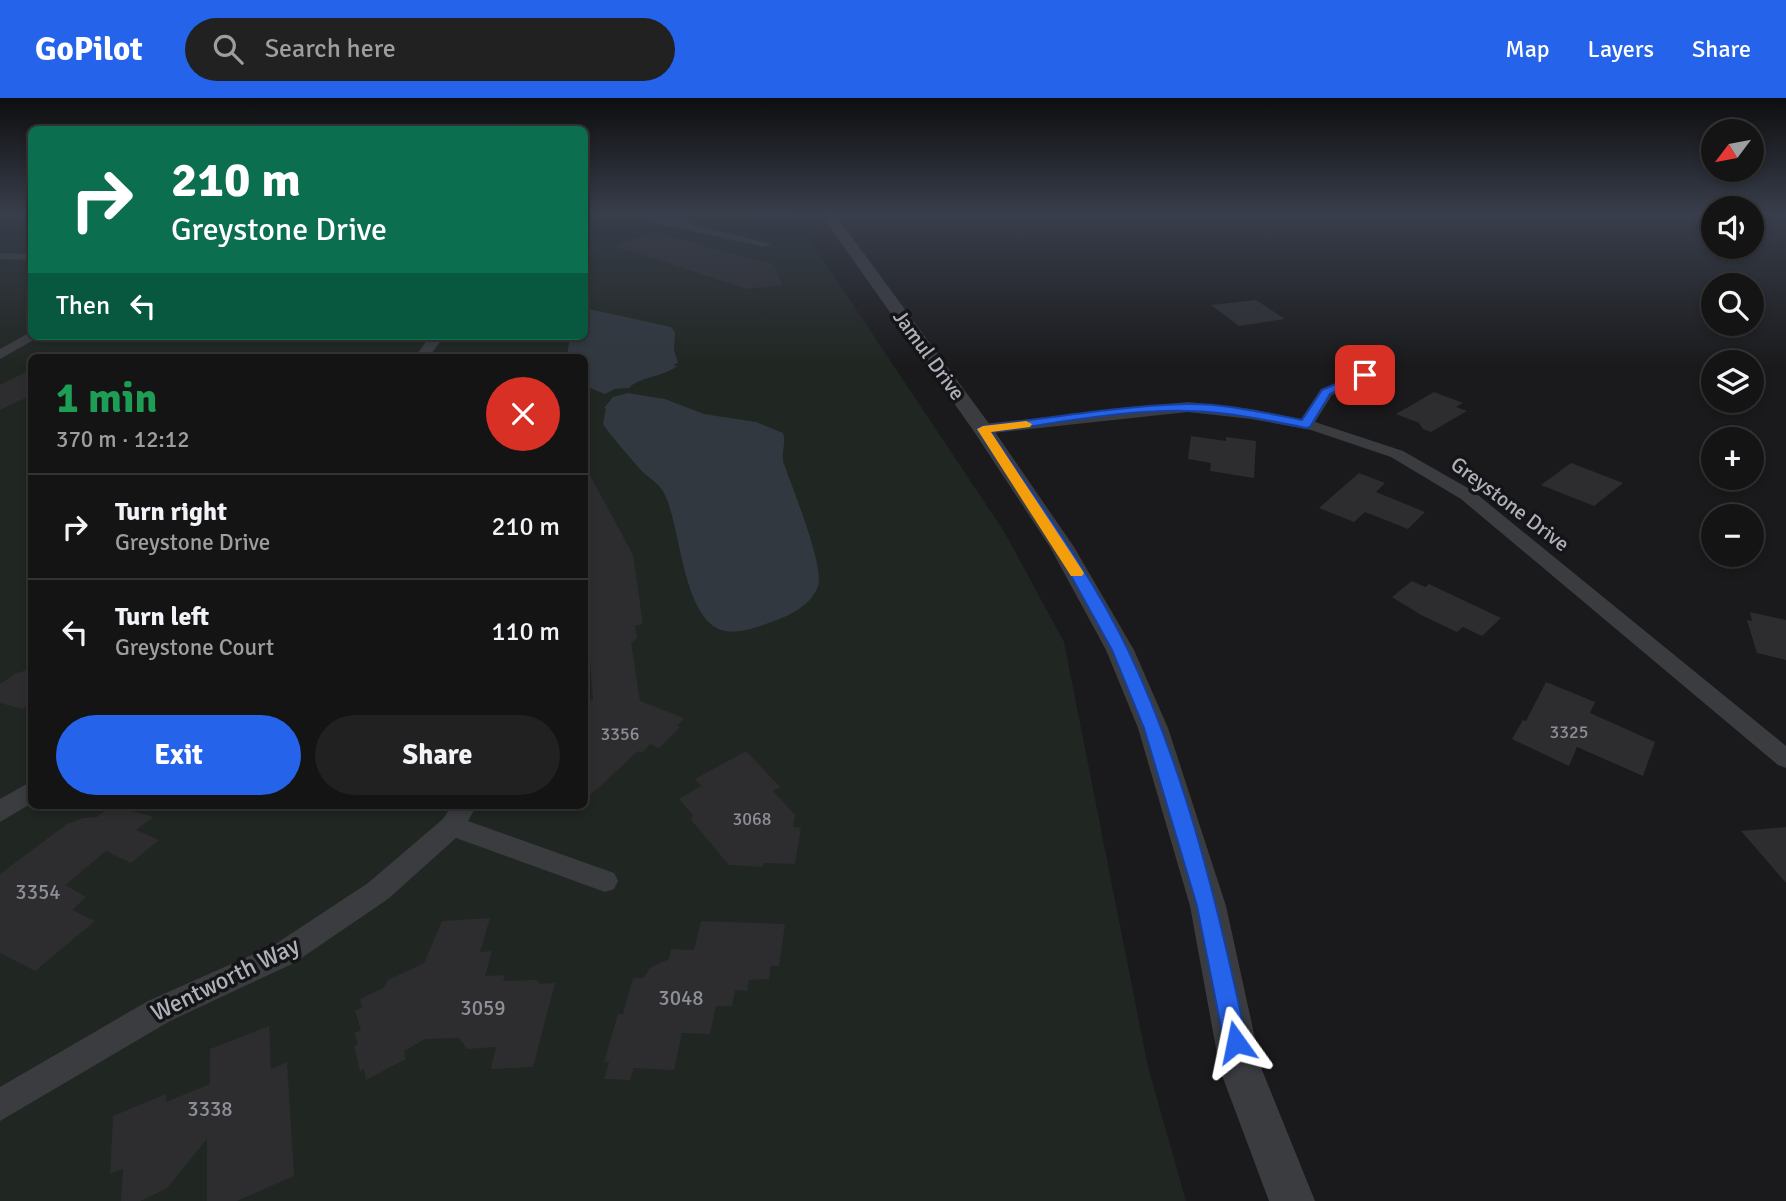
<!DOCTYPE html>
<meta charset="utf-8">
<style>
:root{--surface:#141415;--page:#212122;--text:#f1f3f6;--muted:#9d9ea0;--line:#333334;--accent:#2563eb}
body{margin:0;font-family:Signika,sans-serif;background:var(--page);color:var(--text);height:100vh;display:flex;flex-direction:column;font-size:26px;white-space:nowrap}
*{box-sizing:border-box;margin:0}
p{font-size:23px;color:var(--muted)}
.icon{flex:none;width:38px;height:38px;fill:none;stroke:currentColor;stroke-width:2;stroke-linecap:round;stroke-linejoin:round}
.map{position:relative;flex:1;overflow:hidden}
.drawer{position:absolute;left:28px;top:256px;width:560px;height:455px;display:flex;flex-direction:column;background:var(--surface);border-radius:10px;box-shadow:0 4px 10px #0003,0 0 0 2px var(--line)}
.drawer>*{flex:none}
.guide{position:absolute;left:28px;top:28px;width:560px;height:214px;border-radius:10px;box-shadow:0 4px 10px #0003,0 0 0 2px var(--line);background:#0b6e4f;color:#fff;overflow:hidden}
.needle{width:46px;rotate:238deg}
.tools{position:absolute;left:1701px;top:21px;display:grid;gap:14px}
.tools a{display:grid;place-items:center;width:63px;height:63px;border-radius:50%;background:var(--surface);box-shadow:0 4px 10px #0003,0 0 0 2px var(--line);font-size:35px}
.pin{position:absolute;display:grid;place-items:center;width:60px;height:60px;color:#fff;margin:-30px;border-radius:14px;box-shadow:0 4px 10px #0006}
.me{position:absolute;width:77px;margin:-38px;rotate:348deg;stroke-linejoin:round;filter:drop-shadow(0 0 5px #0008)}
.turn{display:flex;align-items:center;gap:24px;height:147px;padding:0 28px;font-size:32px}
.turn .icon{width:91px;height:91px;stroke-width:2.5}
.turn b{display:block;font-size:49px;line-height:60px}
.then{display:flex;align-items:center;height:66px;padding:0 28px;background:#0003;gap:14px;font-size:26px}
.round{display:grid;place-items:center;flex:none;width:74px;height:74px;border-radius:37px;background:var(--page)}
.head{display:flex;align-items:center;justify-content:space-between;height:119px;padding:0 28px}
h1{font-size:42px;font-weight:700;line-height:52px;color:#1e9e55}
.cta{display:flex;gap:14px;margin-top:auto;padding:14px 28px}
.cta a{flex:1;height:80px;border-radius:42px;background:var(--accent);color:#fff;font-size:28px;font-weight:700;line-height:80px;text-align:center}
.cta a+a{background:var(--page);color:var(--text)}
ul{padding:0;list-style:none}
li{display:flex;align-items:center;gap:21px;height:105px;padding:0 28px;border-top:2px solid var(--line)}
li div{flex:1}
li b{display:block;font-size:26px}
li em{font-style:normal}
header{display:flex;align-items:center;gap:42px;box-sizing:border-box;height:98px;padding:0 35px;background:var(--accent);color:#fff}
header strong{font-size:33px}
nav{display:flex;gap:38px;margin-inline-start:auto;font-size:24px}
.search{width:490px;height:63px;background:var(--page);display:flex;align-items:center;gap:18px;box-sizing:border-box;padding:0 24px;border-radius:38px;color:var(--muted);font-size:26px}
.map>svg:first-child{display:block}
.green{fill:#202621;fill-rule:evenodd}
.water{fill:#31383f}
.building{fill:#2d2d30}
.lines{fill:none;stroke-linecap:round;stroke-linejoin:round}
.minor{fill:#3b3c40;fill-rule:evenodd}
.tertiary{fill:#3b3c40;fill-rule:evenodd}
.route{fill:#2563eb;stroke:#184099;stroke-width:2}
.slow{fill:#f59e0b}
.labels{text-anchor:middle;stroke-width:7;stroke-linejoin:round;paint-order:stroke}
.number-label{font-size:18px;fill:#8d8f97}
.street-label{font-size:21px;fill:#aeb1ba;stroke:#151517}
.near-number-label{font-size:21px;fill:#8d8f97}
.near-street-label{font-size:24px;fill:#aeb1ba;stroke:#151517}
</style>
<header>
<strong>GoPilot</strong>
<div class="search"><svg class="icon" aria-label="search" viewBox="0 0 24 24"><circle cx="10" cy="10" r="6"/><path d="M15 15l6 6"/></svg>Search here</div>
<nav><a>Map</a><a>Layers</a><a>Share</a></nav>
</header>
<div class="map">
<svg width="1786" height="1103" viewBox="0 0 1786 1103">
<rect width="100%" height="100%" fill="#1a1a1c"/>
<path class="green" d="M0 115H31L32 238H584L585 115H792L1005 435 1064 544 1148 969 1186 1103H0ZM32 259H584V707H32Z"/>
<g class="water">
<path d="M585 210 671 229 675 234 674 252 678 265 673 267 677 268C663 279 639 279 629 290L615 291 605 296 585 288 584 259H567L570 238H584Z"/>
<path d="M628 295 665 301 704 316 756 324 783 335C787 345 780 356 784 366 792 389 825 469 818 488 810 511 783 520 763 527 748 532 726 539 712 527 683 504 680 433 666 399 659 383 648 381 638 369 630 359 613 341 603 326L606 311 604 310 613 299Z"/>
</g>
<g class="building">
<polygon points="654,134 774,167 782,187 747,191 615,148"/>
<polygon points="1256,202 1285,221 1239,228 1211,207"/>
<polygon points="32,271 32,297 0,312 0,287"/>
<polygon points="1434,294 1463,305 1456,309 1467,313 1431,334 1423,331 1419,325 1396,316"/>
<polygon points="1191,338 1226,343 1226,339 1256,343 1254,380 1210,373 1211,365 1188,361"/>
<polygon points="1571,365 1623,385 1594,408 1541,387"/>
<polygon points="584,366 633,457 643,526 635,528 637,540 631,545 640,603 684,620 677,628 680,629 659,650 650,646 642,655 638,653 584,703 584,604 593,602 589,549 584,549"/>
<polygon points="1359,375 1385,385 1376,394 1425,414 1408,431 1365,414 1354,424 1319,410"/>
<polygon points="1412,483 1425,489 1429,486 1501,520 1482,538 1463,529 1457,534 1421,517 1392,499"/>
<polygon points="1750,514 1786,522 1786,562 1757,555 1747,522 1752,523"/>
<polygon points="32,571 32,605 22,611 0,605 0,586 16,575"/>
<polygon points="1546,584 1595,604 1590,615 1655,644 1643,678 1577,649 1569,668 1512,641 1523,622 1526,623"/>
<polygon points="746,653 780,689 773,693 795,717 793,729 801,730 795,766 763,765 763,769 729,767 691,722 693,717 679,701 701,688 695,681"/>
<polygon points="112,707 153,719 136,732 159,742 131,765 106,753 65,787 86,799 72,812 95,823 35,873 0,855 0,776 67,726 83,720 97,719"/>
<polygon points="1786,729 1786,785 1741,733"/>
<polygon points="490,820 480,854 492,853 485,878 505,877 503,883 537,882 540,886 555,885 533,969 491,971 496,949 467,951 459,940 425,941 404,953 406,961 366,982 364,971 360,973 354,948 358,946 354,935 361,932 355,913 362,909 360,901 383,890 388,882 424,865 442,823"/>
<polygon points="701,823 785,826 779,868 771,868 769,881 749,882 747,893 735,892 732,908 716,908 710,936 682,935 674,972 634,970 630,982 604,981 609,964 604,964 618,916 623,916 633,880 644,880 650,870 669,861 671,851 694,852"/>
<polygon points="269,928 271,971 287,964 294,1078 237,1103 207,1103 207,1041 166,1091 140,1103 121,1103 123,1071 110,1076 113,1018 166,996 166,1004 210,986 210,951"/>
</g>
<g class="lines">
<g class="minor">
<polygon points="633,115 647,115 771,146 765,149 663,127"/>
<polygon points="0,155 32,156 32,162 0,161"/>
<polygon points="29,235 32,238 41,238 0,261 0,251"/>
<polygon points="430,238 444,238 429,259 415,259"/>
<polygon points="1385,265 1390,266 1390,272 1332,297 1315,324 1403,353 1473,393 1786,648 1786,670 1778,667 1461,401 1391,359 1311,332 1251,321 1188,314 983,336 975,331 983,326 1188,304 1251,311 1301,321 1321,291"/>
<polygon points="32,683 32,705 0,724 0,701"/>
<polygon points="452,707 477,707 468,723 614,775 618,783 614,791 605,794 456,740 388,801 294,865 170,923 0,1023 0,989 148,903 274,847 368,785 443,721"/>
</g>
<polygon class="tertiary" points="820,115 834,115 993,331 1074,449 1134,552 1168,630 1226,808 1262,972 1315,1103 1269,1103 1220,972 1190,808 1138,630 1106,552 1050,449 973,332"/>
</g>
<linearGradient id="sky" x2="0" y2="1"><stop stop-color="#0e0e0f"/><stop offset="0.43" stop-color="#383e4b"/><stop offset="1" stop-color="#383e4b" stop-opacity="0"/></linearGradient>
<rect width="1786" height="269" fill="url(#sky)"/>
<path class="route" d="M1361 275 1370 277 1330 296 1310 329 1306 330C1267 322 1228 314 1189 313 1126 311 1053 326 991 334 1039 405 1092 476 1129 554 1187 677 1219 812 1247 944L1244 952 1236 955 1228 952 1224 944 1197 808 1144 630 1112 552 1055 449 977 331 983 328C1050 320 1118 308 1186 306 1224 305 1265 315 1302 322L1322 292Z"/>
<polygon class="slow" points="1026,323 1032,326 1030,329 991,334 1084,475 1082,478 1071,478 977,331 983,328"/>
<g class="labels">
<g class="number-label">
<text x="1569" y="640">3325</text>
<text x="620" y="642">3356</text>
<text x="752" y="727">3068</text>
</g>
<g class="street-label">
<text transform="translate(929 257) rotate(54)" y="7">Jamul Drive</text>
<text transform="translate(1510 406) rotate(37)" y="7">Greystone Drive</text>
</g>
<g class="near-number-label">
<text x="38" y="801">3354</text>
<text x="681" y="907">3048</text>
<text x="483" y="917">3059</text>
<text x="210" y="1018">3338</text>
</g>
<g class="near-street-label">
<text transform="translate(225 881) rotate(-26)" y="8">Wentworth Way</text>
</g>
</g>
</svg>
<div class="tools">
<a><svg class="needle" viewBox="-14 -14 28 28"><path d="M0-13l5 13h-10z" fill="#e53935"/><path d="M0 13l5-13h-10z" fill="#9d9ea0"/></svg></a>
<a><svg class="icon" aria-label="sound" viewBox="0 0 24 24"><path d="M4 9h4l5-4v14l-5-4H4zM17 9q2 3 0 6"/></svg></a>
<a><svg class="icon" aria-label="search" viewBox="0 0 24 24"><circle cx="10" cy="10" r="6"/><path d="M15 15l6 6"/></svg></a>
<a><svg class="icon" aria-label="layers" viewBox="0 0 24 24"><path d="M12 4l9 5-9 5-9-5zM3 14l9 5 9-5"/></svg></a>
<a>+</a>
<a>−</a>
</div>
<div class="pin" style="left:1365px;top:277px;background:#d93025"><svg class="icon" aria-label="arrive" viewBox="0 0 24 24"><path d="M6 21V4h12l-3 4 3 4H6"/></svg></div>
<svg class="me" style="left:1236px;top:944px" viewBox="-20 -20 40 40"><path d="M0-17L14 15 0 8-14 15z" fill="#2563eb" stroke="#fff" stroke-width="4"/></svg>
<div class="guide">
<div class="turn"><svg class="icon" aria-label="right" viewBox="0 0 24 24"><path d="M7 20v-9h11M14 6l5 5-5 5"/></svg><div><b>210 m</b>Greystone Drive</div></div>
<div class="then">Then<svg class="icon" aria-label="left" viewBox="0 0 24 24"><path d="M17 20v-9H6M10 6l-5 5 5 5"/></svg></div>
</div>
<section class="drawer">
<div class="head"><div><h1>1 min</h1><p>370 m · 12:12</p></div><a class="round" style="background:#d93025;color:#fff"><svg class="icon" aria-label="close" viewBox="0 0 24 24"><path d="M6 6l12 12M18 6L6 18"/></svg></a></div>
<ul>
<li><svg class="icon" aria-label="right" viewBox="0 0 24 24"><path d="M7 20v-9h11M14 6l5 5-5 5"/></svg><div><b>Turn right</b><p>Greystone Drive</p></div><em>210 m</em></li>
<li><svg class="icon" aria-label="left" viewBox="0 0 24 24"><path d="M17 20v-9H6M10 6l-5 5 5 5"/></svg><div><b>Turn left</b><p>Greystone Court</p></div><em>110 m</em></li>
</ul>
<div class="cta"><a>Exit</a><a>Share</a></div>
</section>
</div>
